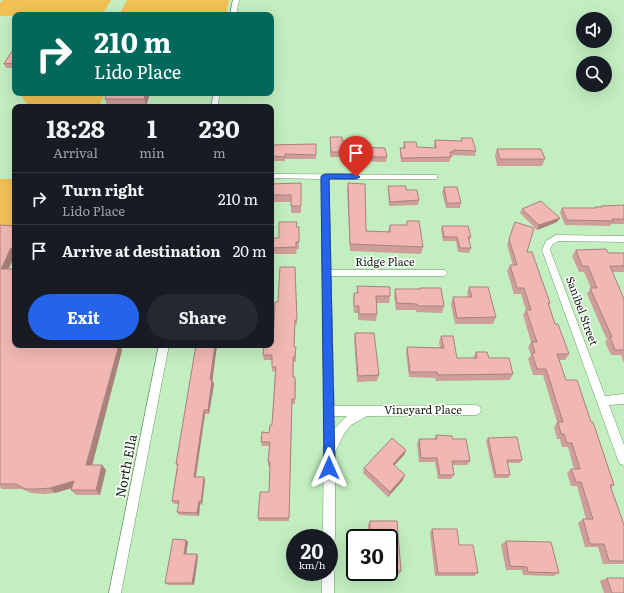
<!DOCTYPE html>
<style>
:root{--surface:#171b24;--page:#242831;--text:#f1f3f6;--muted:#9ea1a6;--line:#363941;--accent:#2563eb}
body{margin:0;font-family:Literata,serif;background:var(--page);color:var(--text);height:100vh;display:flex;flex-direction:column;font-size:15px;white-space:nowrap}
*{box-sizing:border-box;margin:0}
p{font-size:13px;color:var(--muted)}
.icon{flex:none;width:22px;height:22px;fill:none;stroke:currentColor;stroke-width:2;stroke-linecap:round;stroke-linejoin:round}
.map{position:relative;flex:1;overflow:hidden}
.side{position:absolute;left:12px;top:104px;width:262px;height:244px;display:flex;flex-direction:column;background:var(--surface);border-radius:8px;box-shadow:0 4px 16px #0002}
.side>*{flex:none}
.banner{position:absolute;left:12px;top:12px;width:262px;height:84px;border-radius:8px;box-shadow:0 4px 16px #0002;background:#00695c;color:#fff;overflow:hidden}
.buttons{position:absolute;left:576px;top:12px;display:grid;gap:8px}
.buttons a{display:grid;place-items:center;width:36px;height:36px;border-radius:50%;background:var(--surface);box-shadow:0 4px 16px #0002;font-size:20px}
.speed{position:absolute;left:286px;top:529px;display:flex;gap:8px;font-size:20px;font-weight:700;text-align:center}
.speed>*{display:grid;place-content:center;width:52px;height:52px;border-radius:50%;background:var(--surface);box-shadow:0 4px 16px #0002;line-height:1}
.speed small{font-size:10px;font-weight:400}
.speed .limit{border:2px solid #111;border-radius:6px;background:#fff;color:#111}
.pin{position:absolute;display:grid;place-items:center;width:34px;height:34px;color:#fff;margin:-41px -17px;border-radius:50% 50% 50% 0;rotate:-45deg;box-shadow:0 0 4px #0007}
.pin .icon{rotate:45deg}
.me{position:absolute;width:44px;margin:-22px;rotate:0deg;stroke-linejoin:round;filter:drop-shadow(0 0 3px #0008)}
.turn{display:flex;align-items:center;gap:14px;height:84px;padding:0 16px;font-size:18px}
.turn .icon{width:52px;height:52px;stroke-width:2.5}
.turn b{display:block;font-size:28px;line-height:34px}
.eta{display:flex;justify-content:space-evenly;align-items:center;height:68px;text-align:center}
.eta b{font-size:24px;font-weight:700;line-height:28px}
.button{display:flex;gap:8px;margin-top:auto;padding:8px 16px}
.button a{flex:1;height:46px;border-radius:24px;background:var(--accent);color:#fff;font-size:16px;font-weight:700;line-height:46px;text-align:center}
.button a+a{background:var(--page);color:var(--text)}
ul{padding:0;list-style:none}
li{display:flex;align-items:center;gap:12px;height:52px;padding:0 16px;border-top:1px solid var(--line)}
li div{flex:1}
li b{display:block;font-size:15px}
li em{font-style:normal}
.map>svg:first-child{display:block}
.green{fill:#f2c155}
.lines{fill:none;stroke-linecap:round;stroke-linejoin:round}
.street-casing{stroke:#70986f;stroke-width:1}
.street{fill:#fff;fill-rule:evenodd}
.wall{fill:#cf9e9a}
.shaded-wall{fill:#a9817d}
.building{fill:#f1b8b3;stroke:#a9817d}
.route{fill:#2563eb;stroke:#184099}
.labels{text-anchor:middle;stroke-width:3;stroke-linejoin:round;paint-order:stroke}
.street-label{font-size:11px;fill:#102110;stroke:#fff}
.near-street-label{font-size:13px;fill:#102110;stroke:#fff}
</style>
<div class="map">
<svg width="624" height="593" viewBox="0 0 624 593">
<rect width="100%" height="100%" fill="#c2eec0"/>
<g class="green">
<polygon points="3,0 111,0 102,15 0,16 0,3"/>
<polygon points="127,0 229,0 226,15 119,15"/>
<polygon points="24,93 105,93 99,107 29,107 22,97"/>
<rect x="0" y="179" width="15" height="53"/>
</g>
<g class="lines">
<defs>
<g id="street">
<polygon points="233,0 239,0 236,15 230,15"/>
<polygon points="214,93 220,93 217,107 211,107"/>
<path d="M271 174 437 175V179H329L331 270H444L448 273 444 276H331L334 406 476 405 480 407 481 410 480 413 476 415 367 416 351 425 344 434 335 452V538L333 542 329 544V538H323L324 411 321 179 271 178ZM334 416H347L334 429Z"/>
<polygon points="556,235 624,236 624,242 558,241 552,245 550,250 605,396 624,394 624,404 609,405 624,445 624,465 620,464 618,460 542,250 546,241"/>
<polygon points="159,345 169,345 121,593 109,593"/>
<polygon points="329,566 332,568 334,572 334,593 322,593 322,572 329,572"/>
</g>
</defs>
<use href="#street" class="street-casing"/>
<use href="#street" class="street"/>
</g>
<g class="wall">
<polygon points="15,51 15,68 6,68 4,64"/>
<polygon points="150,94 146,106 107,106 105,99"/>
<polygon points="330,137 342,141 349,152 349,157 330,157"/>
<polygon points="461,138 476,151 475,156 453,155 452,157 451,157 449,162 401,162 400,153 400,148 403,148 404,142 417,147 434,148 434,145 435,140 461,141"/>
<polygon points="316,144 316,159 285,159 285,161 271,161 271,145"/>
<polygon points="358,147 387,157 386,162 358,161"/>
<polygon points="497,149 545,159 542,166 497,166 495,156"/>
<polygon points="301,183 301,213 291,213 291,202 271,202 271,184"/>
<polygon points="348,183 366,231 388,232 390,225 406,225 407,221 423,247 421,254 350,251 347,190"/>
<polygon points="388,186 406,190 419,200 418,205 389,206 388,191"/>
<polygon points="444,187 461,203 460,208 446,208 442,192"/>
<polygon points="624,205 624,224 611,224 610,226 565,225 560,213 562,208 594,208 595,207 600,207 601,206"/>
<polygon points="522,209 560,218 557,222 537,230 520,213"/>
<polygon points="515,222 527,252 550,303 549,306 555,324 569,354 565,360 559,360 566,380 591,422 614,485 611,488 624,525 624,564 603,564 598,547 585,547 578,523 583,519 586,519 577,486 571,486 567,473 571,469 574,469 568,447 562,447 560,439 557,439 554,427 557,422 543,375 533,375 528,359 531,355 528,347 531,342 523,315 526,310 521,294 514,294 507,271 510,265 513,265 507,245"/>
<polygon points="0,225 15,226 15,255 9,269 15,345 122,350 92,465 102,465 106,470 100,495 76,495 71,490 72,488 55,493 43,494 31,493 22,489 2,489 0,487"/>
<polygon points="442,226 471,237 469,241 471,248 469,253 458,252 456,241 443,241 441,230"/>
<polygon points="297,227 299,227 299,249 297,249 296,254 271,254 271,238 279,238"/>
<polygon points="576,250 608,253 624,253 624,272 612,272 624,299 624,363 621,355 611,355 605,342 607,340 587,294 591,288 584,272 579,272 572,256"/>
<polygon points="295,267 297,324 295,325 294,347 296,351 296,362 294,362 293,377 296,382 295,404 292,404 289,521 259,521 258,518 269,492 270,466 268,466 268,462 269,446 262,446 261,442 269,433 272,425 275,372 272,371 272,360 264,360 263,355 273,343 278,302"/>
<polygon points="357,286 390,296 389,303 376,303 377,314 376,321 358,320 358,313 354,313 353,299 354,293 357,293"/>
<polygon points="469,287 496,317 493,324 455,324 451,304 453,297 468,297 467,294"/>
<polygon points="420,288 444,306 442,313 416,312 416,310 396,310 394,296 395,289 419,289"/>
<polygon points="355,333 379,375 377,381 357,382 354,339"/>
<polygon points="441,336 457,358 473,358 476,352 489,358 513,374 510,380 436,381 435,378 409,377 406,353 407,347 440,348 439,342"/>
<polygon points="196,345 217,345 212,380 214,384 209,414 205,414 196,477 205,480 202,505 200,504 199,516 179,515 177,512 179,504 174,504 172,501 177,466 176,464"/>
<polygon points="436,435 453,439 470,461 467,465 452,465 454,475 451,479 438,479 435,462 419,462 417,444 419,439 434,439"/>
<polygon points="488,438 522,460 520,463 507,463 510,475 508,478 494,478 486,441"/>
<polygon points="406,450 404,455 394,465 403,480 388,497 363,473 364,468"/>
<polygon points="370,521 397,521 401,571 399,574 380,574 380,572 389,572 389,538 368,538 368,525"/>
<polygon points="432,529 459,545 478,573 474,576 435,576 430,533"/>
<polygon points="186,540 188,542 186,554 197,554 198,556 194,585 168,585 165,583"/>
<polygon points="506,541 559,573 553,576 523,575 522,570 506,570 501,545"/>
<polygon points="607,578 624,593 604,593 600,581"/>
</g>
<g class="shaded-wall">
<polygon points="146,93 150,93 150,94 146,106 144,99"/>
<polygon points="560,218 557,222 537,230 539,225"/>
<polygon points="11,248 15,255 5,275 1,269"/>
<polygon points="119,345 120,345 122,350 91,470 86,465"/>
<polygon points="215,345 217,345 212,384 210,380"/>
<polygon points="212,380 214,384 209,414 208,410"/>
<polygon points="292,399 292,404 289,521 289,518"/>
<polygon points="204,410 205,414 195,480 194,477"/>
<polygon points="406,450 404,455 391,469 393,464"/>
<polygon points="102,465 106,470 100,495 96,490"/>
<polygon points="405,475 403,480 388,497 390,492"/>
<polygon points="204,477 205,480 202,505 201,502"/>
<polygon points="74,481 78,486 55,493 50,488"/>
<polygon points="199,501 200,504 199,516 197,513"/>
<polygon points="186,540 188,542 186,556 184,554"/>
<polygon points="197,554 198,556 194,585 192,583"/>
</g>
<g class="building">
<polygon points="12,51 15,51 15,63 4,64"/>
<polygon points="107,93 146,93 144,99 105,99"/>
<polygon points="330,137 342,137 342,141 349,141 349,152 331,152"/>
<polygon points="461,138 472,138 476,151 453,150 454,152 450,152 451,157 402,158 400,148 405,148 404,142 416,142 417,147 436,148 435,140 462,141"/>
<polygon points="316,144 316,155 285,154 285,157 271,156 271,145"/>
<polygon points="358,147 385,148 387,157 358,157"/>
<polygon points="497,149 541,149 545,159 500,159"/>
<polygon points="301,183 301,206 291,206 291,195 271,195 271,184"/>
<polygon points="348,183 365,184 366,231 390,232 390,225 407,225 407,221 419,221 423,247 350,244"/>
<polygon points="388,186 406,186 406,190 417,190 419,200 390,202"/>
<polygon points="444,187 457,187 461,203 447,203"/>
<polygon points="541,201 560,218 539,225 522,209"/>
<polygon points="624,205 624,219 612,219 613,221 567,220 562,208 596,208 595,207 602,207 601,206"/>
<polygon points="279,222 297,222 296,227 299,227 299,242 296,242 296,247 271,248 271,238 279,238"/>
<polygon points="515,222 534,228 527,252 532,252 550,303 548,303 555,324 558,324 569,354 557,354 566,380 577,380 591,422 593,422 614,485 610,485 624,525 624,561 609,561 604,544 590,544 583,519 593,519 581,482 576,482 571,469 580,469 572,443 567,443 564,434 561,434 558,422 563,422 546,369 537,369 532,353 535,353 532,342 537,342 526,310 531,310 524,288 517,288 510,265 517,265 509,239"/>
<polygon points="0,225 15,226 15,248 11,248 1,269 15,269 15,345 119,345 86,465 102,465 96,490 71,490 74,481 50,488 38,489 25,489 16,484 0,484"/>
<polygon points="442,226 468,226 471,237 468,237 471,248 460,248 457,237 444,237"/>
<polygon points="606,249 608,253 624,253 624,266 610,266 624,299 624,350 615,350 610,337 612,337 590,288 597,288 588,266 582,266 576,250"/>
<polygon points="280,267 295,267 297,320 295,320 294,347 296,347 295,357 293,357 293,377 295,377 295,399 292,399 289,518 258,518 260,492 269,492 270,462 268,462 270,442 261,442 262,432 269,433 270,425 272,425 276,367 272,367 272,355 263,355 264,345 271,345 271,343 273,343 275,302 278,302"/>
<polygon points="357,286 390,287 390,296 376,296 377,314 359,314 359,306 354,306 354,293 358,293"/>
<polygon points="469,287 488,287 496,317 457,318 453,297 472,297"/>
<polygon points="420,288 441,288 444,306 418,306 417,304 397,303 395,289 420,289"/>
<polygon points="355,333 374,333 379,375 358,376"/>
<polygon points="441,336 453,336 457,358 477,358 476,352 487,352 489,358 509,358 513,374 438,375 437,372 410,372 407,347 444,348"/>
<polygon points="196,345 215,345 210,380 212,380 208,410 204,410 194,477 204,477 201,502 199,501 197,513 177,512 179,501 172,501 178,464 176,464"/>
<polygon points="436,435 452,436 453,439 466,439 470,461 452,461 454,475 440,475 437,458 421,458 419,439 437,439"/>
<polygon points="517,437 522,460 507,460 510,475 496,475 488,438"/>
<polygon points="392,438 406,450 393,464 405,475 390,492 364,468"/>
<polygon points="370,521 397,521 401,571 389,571 389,538 370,538"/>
<polygon points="432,529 457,529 459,545 473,545 478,573 438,573"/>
<polygon points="173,539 186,540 184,554 197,554 192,583 165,583"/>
<polygon points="506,541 551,542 559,573 528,572 527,567 510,566"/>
<polygon points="607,578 624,578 624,593 612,593"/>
</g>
<polygon class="route" points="325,174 356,174 360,177 356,179 329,179 335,468 333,471 329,473 325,471 324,468 321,176"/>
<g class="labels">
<g class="street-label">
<text x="385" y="266">Ridge Place</text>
<text transform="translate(582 311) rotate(70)" y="4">Sanibel Street</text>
<text x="423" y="414">Vineyard Place</text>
</g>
<g class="near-street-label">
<text transform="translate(126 466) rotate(-79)" y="5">North Ella</text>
</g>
</g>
</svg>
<div class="buttons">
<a><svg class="icon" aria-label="sound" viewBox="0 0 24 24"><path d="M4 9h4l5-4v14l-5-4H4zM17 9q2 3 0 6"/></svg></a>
<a><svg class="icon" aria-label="search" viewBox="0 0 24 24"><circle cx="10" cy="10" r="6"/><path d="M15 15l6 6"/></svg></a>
</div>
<div class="speed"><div>20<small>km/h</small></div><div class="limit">30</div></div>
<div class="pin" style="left:356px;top:177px;background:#d93025"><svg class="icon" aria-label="arrive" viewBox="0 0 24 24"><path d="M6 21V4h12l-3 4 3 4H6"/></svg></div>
<svg class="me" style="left:329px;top:468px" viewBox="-20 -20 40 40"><path d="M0-17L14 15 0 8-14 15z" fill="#2563eb" stroke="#fff" stroke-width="4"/></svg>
<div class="banner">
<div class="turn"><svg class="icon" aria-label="right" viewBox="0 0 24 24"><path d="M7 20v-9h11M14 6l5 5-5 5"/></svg><div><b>210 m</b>Lido Place</div></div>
</div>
<section class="side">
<div class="eta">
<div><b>18:28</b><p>Arrival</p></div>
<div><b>1</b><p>min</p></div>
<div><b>230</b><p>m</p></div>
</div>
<ul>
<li><svg class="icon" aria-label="right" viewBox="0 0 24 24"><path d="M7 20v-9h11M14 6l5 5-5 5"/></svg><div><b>Turn right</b><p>Lido Place</p></div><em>210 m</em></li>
<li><svg class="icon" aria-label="arrive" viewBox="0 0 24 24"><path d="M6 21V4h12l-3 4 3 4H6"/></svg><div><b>Arrive at destination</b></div><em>20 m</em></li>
</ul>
<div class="button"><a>Exit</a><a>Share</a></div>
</section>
</div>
